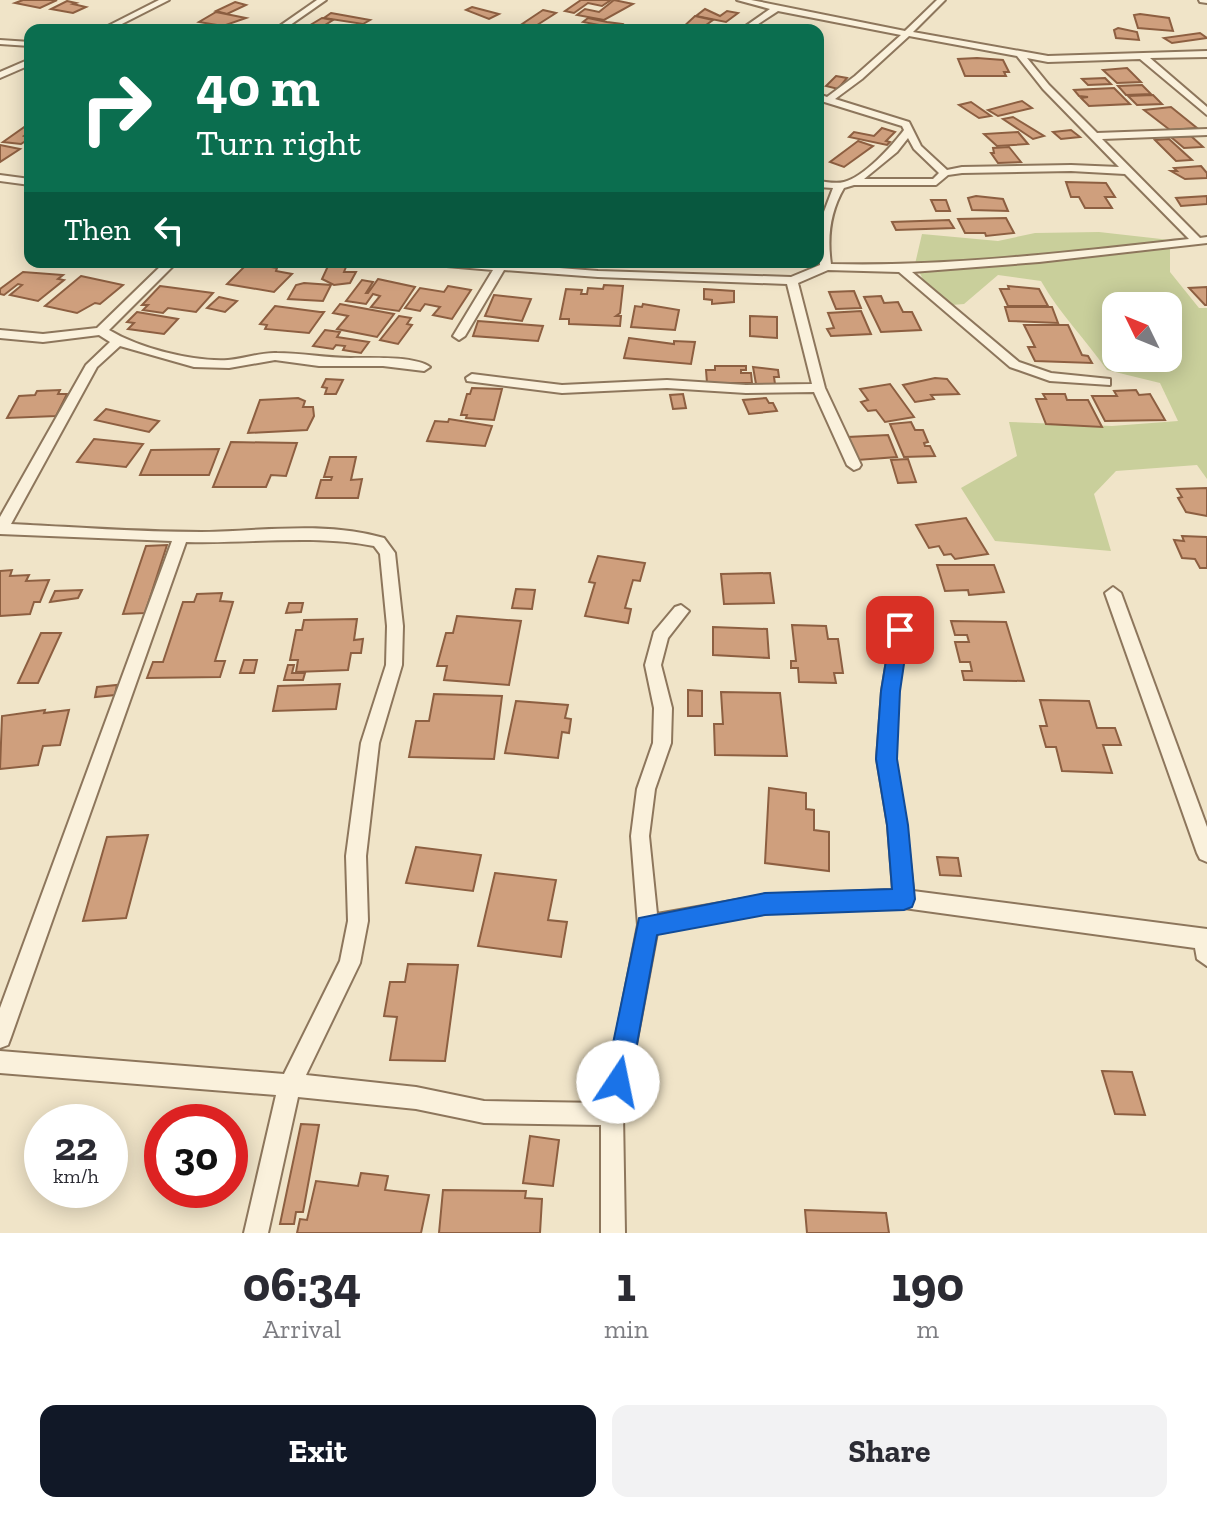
<!DOCTYPE html>
<style>
:root{--surface:#fff;--page:#f2f2f3;--text:#2b2b33;--muted:#7c7c81;--accent:#111827}
body{margin:0;font-family:"Zilla Slab",serif;background:var(--page);color:var(--text);height:100vh;display:flex;flex-direction:column;font-size:30px;white-space:nowrap}
*{box-sizing:border-box;margin:0}
p{font-size:26px;color:var(--muted)}
.icon{flex:none;width:44px;height:44px;fill:none;stroke:currentColor;stroke-width:2;stroke-linecap:round;stroke-linejoin:round}
.map{position:relative;height:1233px;overflow:hidden}
.sheet{display:flex;flex-direction:column;background:var(--surface);flex:1}
.sheet>*{flex:none}
.banner{position:absolute;left:24px;top:24px;width:800px;height:244px;border-radius:16px;box-shadow:0 4px 20px #0003;background:#0b6e4f;color:#fff;overflow:hidden}
.needle{width:52px;rotate:313deg}
.controls{position:absolute;left:1102px;top:292px;display:grid;gap:16px}
.controls a{display:grid;place-items:center;width:80px;height:80px;border-radius:16px;background:var(--surface);box-shadow:0 4px 20px #0003;font-size:40px}
.speed{position:absolute;left:24px;top:1104px;display:flex;gap:16px;font-size:40px;font-weight:700;text-align:center}
.speed>*{display:grid;place-content:center;width:104px;height:104px;border-radius:50%;background:var(--surface);box-shadow:0 4px 20px #0003;line-height:1}
.speed small{font-size:20px;font-weight:400}
.speed .limit{border:12px solid #d22;background:#fff;color:#111}
.pin{position:absolute;display:grid;place-items:center;width:68px;height:68px;color:#fff;margin:-34px;border-radius:16px;box-shadow:0 4px 12px #0006}
.me{position:absolute;width:88px;margin:-44px;rotate:11deg;stroke-linejoin:round;filter:drop-shadow(0 0 6px #0008)}
.turn{display:flex;align-items:center;gap:28px;height:168px;padding:0 40px;font-size:36px}
.turn .icon{width:104px;height:104px;stroke-width:2.5}
.turn b{display:block;font-size:56px;line-height:68px}
.then{display:flex;align-items:center;height:76px;padding:0 40px;background:#0003;gap:16px;font-size:30px}
.eta{display:flex;justify-content:space-evenly;align-items:center;height:136px;text-align:center}
.eta b{font-size:48px;font-weight:800;line-height:56px}
.cta{display:flex;gap:16px;margin-top:auto;padding:16px 40px}
.cta a{flex:1;height:92px;border-radius:16px;background:var(--accent);color:#fff;font-size:32px;font-weight:800;line-height:92px;text-align:center}
.cta a+a{background:var(--page);color:var(--text)}
.map>svg:first-child{display:block}
.green{fill:#c9cf9b;fill-rule:evenodd}
.building{fill:#cf9f7d;stroke:#8d5f41;stroke-width:2}
.lines{fill:none;stroke-linecap:round;stroke-linejoin:round}
.minor-casing{stroke:#8d765c;stroke-width:4}
.minor{fill:#faf1dc;fill-rule:evenodd}
.route{fill:#1a73e8;stroke:#114b97;stroke-width:2}
</style>
<div class="map">
<svg width="1207" height="1233" viewBox="0 0 1207 1233">
<rect width="100%" height="100%" fill="#f0e4c8"/>
<path class="green" d="M1099 232 1170 240V272L1199 308H1207V479L1197 465 1116 471 1094 494 1111 551 995 541 961 488 1017 456 1009 422 1112 426 1178 421 1160 383 1107 370C1086 340 1059 313 1041 281L998 275 964 304 952 305 926 285 915 264 922 234 998 241 1035 233ZM1116 306H1168V358H1116Z"/>
<g class="building">
<polygon points="23,0 57,0 40,8 15,3"/>
<polygon points="581,0 611,0 602,6 588,3 574,13 565,11"/>
<polygon points="614,0 633,4 604,20 577,15 585,9 599,12"/>
<polygon points="67,1 76,3 73,4 86,7 73,13 51,9"/>
<polygon points="235,2 246,5 227,14 216,11"/>
<polygon points="472,7 499,14 489,19 466,10"/>
<polygon points="705,9 720,16 727,11 738,13 726,22 696,16"/>
<polygon points="543,10 556,13 534,27 522,24"/>
<polygon points="216,12 246,18 223,26 199,22"/>
<polygon points="331,13 370,20 363,24 324,18"/>
<polygon points="1140,14 1169,18 1173,31 1138,28 1134,15"/>
<polygon points="695,16 713,20 699,30 680,30"/>
<polygon points="322,18 333,20 317,30 302,30"/>
<polygon points="588,18 607,22 622,24 614,30 600,30 605,26 583,22"/>
<polygon points="1118,28 1137,32 1139,40 1116,38 1114,30"/>
<polygon points="1200,33 1207,38 1172,43 1164,38"/>
<polygon points="977,58 1003,60 1009,72 1004,72 1006,76 965,76 958,59"/>
<polygon points="1127,68 1141,82 1117,83 1103,70"/>
<polygon points="836,76 847,78 838,89 826,86"/>
<polygon points="1105,78 1111,84 1088,85 1082,79"/>
<polygon points="1142,85 1151,94 1126,95 1118,86"/>
<polygon points="1114,88 1130,104 1089,106 1081,98 1088,97 1079,96 1074,90"/>
<polygon points="1153,95 1162,104 1137,105 1128,96"/>
<polygon points="1022,101 1032,108 998,116 988,110"/>
<polygon points="971,102 991,116 979,118 959,105"/>
<polygon points="1171,107 1197,128 1170,130 1144,110"/>
<polygon points="1013,117 1044,136 1033,139 1003,119"/>
<polygon points="30,123 30,132 24,136 30,138 21,144 3,142"/>
<polygon points="882,128 895,132 886,141 890,142 887,145 849,137 854,132 874,136"/>
<polygon points="1071,130 1080,137 1061,139 1053,132"/>
<polygon points="1018,132 1028,144 997,146 984,134"/>
<polygon points="1191,136 1203,147 1184,148 1171,137"/>
<polygon points="1169,139 1192,160 1176,161 1155,140"/>
<polygon points="858,141 873,146 844,167 830,162"/>
<polygon points="0,145 20,149 0,162"/>
<polygon points="1009,147 1021,162 998,163 991,153 994,153 993,148"/>
<polygon points="1201,166 1207,173 1207,178 1185,179 1171,171 1177,171 1174,168"/>
<polygon points="1066,182 1106,183 1115,197 1105,197 1112,208 1085,208 1079,197 1071,197"/>
<polygon points="976,196 1003,199 1008,211 972,210 968,198"/>
<polygon points="1207,196 1207,204 1181,206 1176,198"/>
<polygon points="931,200 946,200 950,211 936,211"/>
<polygon points="1006,218 1014,233 986,236 985,233 965,233 958,219"/>
<polygon points="949,220 954,228 896,230 892,222"/>
<polygon points="248,263 277,268 276,271 292,274 274,292 227,284"/>
<polygon points="328,266 346,267 344,272 356,272 350,283 334,285 322,279"/>
<polygon points="23,272 63,275 58,279 64,280 38,301 10,295 22,285 18,284 4,295 0,294 0,289"/>
<polygon points="81,276 123,285 100,304 95,303 77,313 45,306"/>
<polygon points="378,279 415,287 399,311 371,307 380,296 373,294 366,304 346,301 362,280 373,282 366,293 368,293"/>
<polygon points="304,283 331,285 323,301 288,299 296,285"/>
<polygon points="604,285 623,286 620,313 616,316 621,316 620,326 569,324 569,319 560,319 566,289 582,290 581,294 587,294 588,288 603,289"/>
<polygon points="160,286 213,293 196,312 168,308 163,313 143,310 148,305 142,305"/>
<polygon points="448,286 471,290 452,319 433,315 440,307 425,304 420,311 405,308 420,288 444,292"/>
<polygon points="1008,286 1039,289 1048,306 1008,306 1000,289 1009,289"/>
<polygon points="1207,287 1207,305 1205,305 1189,288"/>
<polygon points="704,289 734,291 734,302 712,304 712,300 704,299"/>
<polygon points="854,291 861,308 836,309 829,292"/>
<polygon points="494,295 531,299 522,321 485,316"/>
<polygon points="881,296 884,303 898,302 903,312 912,312 921,330 881,332 864,297"/>
<polygon points="219,297 237,301 225,312 207,308"/>
<polygon points="340,304 394,314 377,337 337,329 348,316 333,313"/>
<polygon points="643,304 679,310 675,330 631,327 635,306 642,307"/>
<polygon points="275,306 320,312 324,312 309,333 265,329 267,325 260,324"/>
<polygon points="1005,307 1052,307 1058,323 1009,321"/>
<polygon points="861,311 871,334 831,336 827,329 834,328 828,313"/>
<polygon points="137,312 178,319 164,334 128,329 134,323 127,322"/>
<polygon points="399,316 411,318 407,324 412,325 398,344 380,340"/>
<polygon points="750,316 777,317 777,338 750,336"/>
<polygon points="478,321 543,326 538,341 473,336"/>
<polygon points="1024,325 1068,325 1082,355 1088,356 1092,363 1035,361 1028,347 1035,347"/>
<polygon points="325,330 340,332 337,337 369,342 361,353 343,350 345,346 336,345 333,349 313,346"/>
<polygon points="629,338 674,344 674,341 695,342 691,364 624,358"/>
<polygon points="715,366 746,366 746,370 741,370 741,373 751,373 752,383 707,383 706,370 715,370"/>
<polygon points="753,367 778,370 779,377 774,377 775,384 756,384"/>
<polygon points="935,378 947,379 959,394 931,395 934,399 915,402 903,385"/>
<polygon points="326,379 343,380 336,394 325,394 327,388 322,387"/>
<polygon points="890,384 914,417 885,422 876,410 868,411 861,402 868,400 860,389"/>
<polygon points="472,388 502,389 494,420 466,418 467,415 461,415 467,394 470,394"/>
<polygon points="60,390 58,394 67,394 56,416 7,418 19,396 35,395 37,391"/>
<polygon points="1136,390 1139,395 1150,394 1165,420 1105,421 1092,396 1117,396 1114,391"/>
<polygon points="683,394 686,408 673,409 670,395"/>
<polygon points="1043,394 1065,394 1067,400 1088,400 1102,427 1046,424 1036,399 1046,399"/>
<polygon points="298,398 305,401 303,407 313,407 314,416 307,430 248,433 260,400"/>
<polygon points="766,398 769,403 773,403 777,411 749,414 743,400"/>
<polygon points="106,409 159,421 149,432 95,420"/>
<polygon points="449,419 492,426 485,446 427,441 435,421 448,422"/>
<polygon points="911,422 915,430 923,430 928,442 924,443 925,446 930,446 935,456 904,457 890,424"/>
<polygon points="888,435 897,457 857,460 848,437"/>
<polygon points="94,439 143,444 126,467 77,462"/>
<polygon points="231,442 297,443 286,476 271,475 266,487 213,487"/>
<polygon points="219,449 209,475 140,475 151,450"/>
<polygon points="330,457 356,457 351,480 362,479 358,498 316,498 321,480 331,480 332,477 324,477"/>
<polygon points="908,459 916,482 898,483 891,460"/>
<polygon points="1207,488 1207,516 1186,512 1178,498 1182,497 1177,489"/>
<polygon points="966,518 988,554 955,559 951,554 944,555 939,546 929,548 916,525"/>
<polygon points="1182,536 1207,537 1207,568 1200,568 1195,559 1182,558 1174,540 1184,541"/>
<polygon points="167,545 145,613 123,614 146,546"/>
<polygon points="598,556 645,563 640,581 633,580 625,608 631,609 628,623 585,616 595,583 589,582"/>
<polygon points="937,565 994,565 1004,592 969,595 968,590 945,591"/>
<polygon points="12,570 10,576 29,575 26,581 49,580 40,602 34,602 30,614 0,616 0,571"/>
<polygon points="770,573 774,603 724,604 721,574"/>
<polygon points="516,589 535,590 532,609 512,608"/>
<polygon points="82,590 78,598 50,602 55,591"/>
<polygon points="222,593 220,601 233,602 215,661 225,661 220,677 147,678 153,662 163,662 183,602 194,602 197,594"/>
<polygon points="289,603 303,603 301,612 286,613"/>
<polygon points="457,616 521,621 509,685 444,680 447,666 437,666 446,633 453,633"/>
<polygon points="357,619 354,640 363,639 361,653 351,653 348,670 296,672 298,660 290,660 296,630 302,630 304,620"/>
<polygon points="951,621 1006,622 1024,681 964,680 962,671 972,671 970,662 960,662 955,642 969,642 967,635 955,635"/>
<polygon points="792,625 826,626 828,639 838,639 843,673 834,673 836,683 799,682 798,668 791,668 791,661 796,661"/>
<polygon points="713,627 767,629 769,658 713,655"/>
<polygon points="41,633 61,633 38,683 18,683"/>
<polygon points="244,660 257,660 254,673 240,673"/>
<polygon points="288,665 294,665 292,673 305,673 303,680 284,680"/>
<polygon points="340,684 336,709 273,711 278,686"/>
<polygon points="117,685 115,695 95,697 97,687"/>
<polygon points="688,690 702,691 702,716 688,716"/>
<polygon points="721,692 780,693 787,756 715,755 714,724 723,724"/>
<polygon points="434,694 502,696 494,759 409,757 416,721 429,721"/>
<polygon points="1040,700 1089,701 1097,728 1115,728 1121,745 1103,745 1112,773 1062,771 1056,747 1046,747 1040,726 1047,726"/>
<polygon points="516,701 568,705 565,718 571,719 569,733 562,732 558,758 505,753"/>
<polygon points="45,710 44,713 69,710 60,745 43,746 38,765 0,769 2,716"/>
<polygon points="769,788 806,793 806,809 814,810 814,830 829,832 829,871 765,863"/>
<polygon points="148,835 126,918 83,921 107,837"/>
<polygon points="416,847 481,855 473,891 406,883"/>
<polygon points="937,857 958,858 961,876 940,875"/>
<polygon points="495,873 556,880 548,920 567,922 561,957 478,946"/>
<polygon points="408,964 458,965 445,1061 390,1060 397,1017 384,1016 390,982 405,982"/>
<polygon points="1102,1071 1132,1072 1145,1115 1115,1114"/>
<polygon points="301,1124 319,1125 303,1212 296,1212 294,1224 280,1224"/>
<polygon points="530,1136 559,1140 553,1186 523,1183"/>
<polygon points="361,1173 388,1176 385,1190 429,1195 421,1233 297,1233 300,1219 307,1220 316,1181 358,1186"/>
<polygon points="443,1190 526,1191 525,1198 542,1199 540,1233 439,1233"/>
<polygon points="805,1210 886,1213 889,1233 807,1233"/>
</g>
<g class="lines">
<defs>
<g id="minor">
<polygon points="159,0 169,0 110,30 100,30"/>
<polygon points="317,0 326,0 283,30 274,30"/>
<path d="M737 0H751L905 31 937 0H945L913 32 1048 56 1207 51V57L1150 58 1207 107V115L1140 59 1048 62 1027 58 1049 85 1097 133 1207 129V135L1102 139 1200 238 1207 237V243L1039 262 912 272 1019 362 1051 373 1110 379V385L1050 381 1010 367 899 272 828 270 798 283 825 388 861 465 859 468 854 470 847 465 814 392 746 393 667 388 562 393 467 381 466 378 472 374 562 385 667 380 746 385 812 384 787 284 598 277 504 270 465 336 459 340 453 336 493 270 435 265 429 262H481L598 271 791 277 820 265 819 225 833 188 818 187V181C827 182 836 184 844 182 864 177 892 146 904 130L902 126 818 100V94L827 97 855 76 901 35 778 11 749 30H740L770 9ZM909 36 1017 56 1043 89 1119 167 1071 165 962 167 947 170 921 146 909 122 835 99 862 79ZM908 138 914 149 939 173 933 179H864L897 152ZM1071 171 1125 174 1189 239C1070 252 951 267 831 264 827 236 830 212 844 188L854 185H936L948 175 962 173Z"/>
<polygon points="1199,0 1207,0 1207,3 1200,2"/>
<polygon points="0,40 30,42 30,46 0,44"/>
<polygon points="30,59 30,65 0,78 0,72"/>
<polygon points="0,175 30,179 30,185 0,181"/>
<path d="M165 262H177L109 330C139 348 192 362 228 360 244 359 261 352 277 353 302 353 326 358 351 358 371 358 415 356 430 367L424 371 383 366H319L275 360 229 368 194 367 120 346 97 367 11 524C74 527 138 532 201 532 262 531 324 521 384 538L395 553 403 626 402 665 379 743 366 856 368 921 360 963 306 1075 416 1087 484 1101 603 1103 638 925 631 836 637 789 653 743 654 708 645 665 654 632 675 607 681 605 689 611 668 638 661 665 672 708 671 743 655 789 649 836 657 914 765 895 893 890 888 825 877 759 882 691 892 630 894 626H906L908 630 898 691 895 759 906 825 913 891 1207 929V966L1197 959 1195 948 904 908 765 913 657 933 623 1114 625 1233H601V1125L484 1123 416 1109 298 1097 268 1233H244L276 1095 0 1073V1051L284 1074 340 961 348 921 346 856 361 743 386 665 387 626 380 554 374 546C311 534 250 544 186 542L11 1037 8 1045 0 1048V1008L172 541 0 534V517L86 365 110 342 99 335 43 342 0 338V330L43 334 97 328Z"/>
<polygon points="1113,587 1121,593 1207,827 1207,862 1200,859 1197,853 1105,593"/>
</g>
</defs>
<use href="#minor" class="minor-casing"/>
<use href="#minor" class="minor"/>
</g>
<polygon class="route" points="900,622 909,630 900,691 897,759 908,825 915,899 912,907 904,910 765,915 657,935 630,1082 627,1091 618,1095 609,1091 605,1082 639,918 765,893 892,889 887,825 876,759 881,691 891,630"/>
</svg>
<div class="controls">
<a><svg class="needle" viewBox="-14 -14 28 28"><path d="M0-13l5 13h-10z" fill="#e53935"/><path d="M0 13l5-13h-10z" fill="#7c7c81"/></svg></a>
</div>
<div class="speed"><div>22<small>km/h</small></div><div class="limit">30</div></div>
<div class="pin" style="left:900px;top:630px;background:#d93025"><svg class="icon" aria-label="arrive" viewBox="0 0 24 24"><path d="M6 21V4h12l-3 4 3 4H6"/></svg></div>
<svg class="me" style="left:618px;top:1082px" viewBox="-20 -20 40 40"><circle r="19" fill="#fff"/><path d="M0-13L10 11 0 6-10 11z" fill="#1a73e8"/></svg>
<div class="banner">
<div class="turn"><svg class="icon" aria-label="right" viewBox="0 0 24 24"><path d="M7 20v-9h11M14 6l5 5-5 5"/></svg><div><b>40 m</b>Turn right</div></div>
<div class="then">Then<svg class="icon" aria-label="left" viewBox="0 0 24 24"><path d="M17 20v-9H6M10 6l-5 5 5 5"/></svg></div>
</div>
</div>
<section class="sheet">
<div class="eta">
<div><b>06:34</b><p>Arrival</p></div>
<div><b>1</b><p>min</p></div>
<div><b>190</b><p>m</p></div>
</div>
<div class="cta"><a>Exit</a><a>Share</a></div>
</section>
